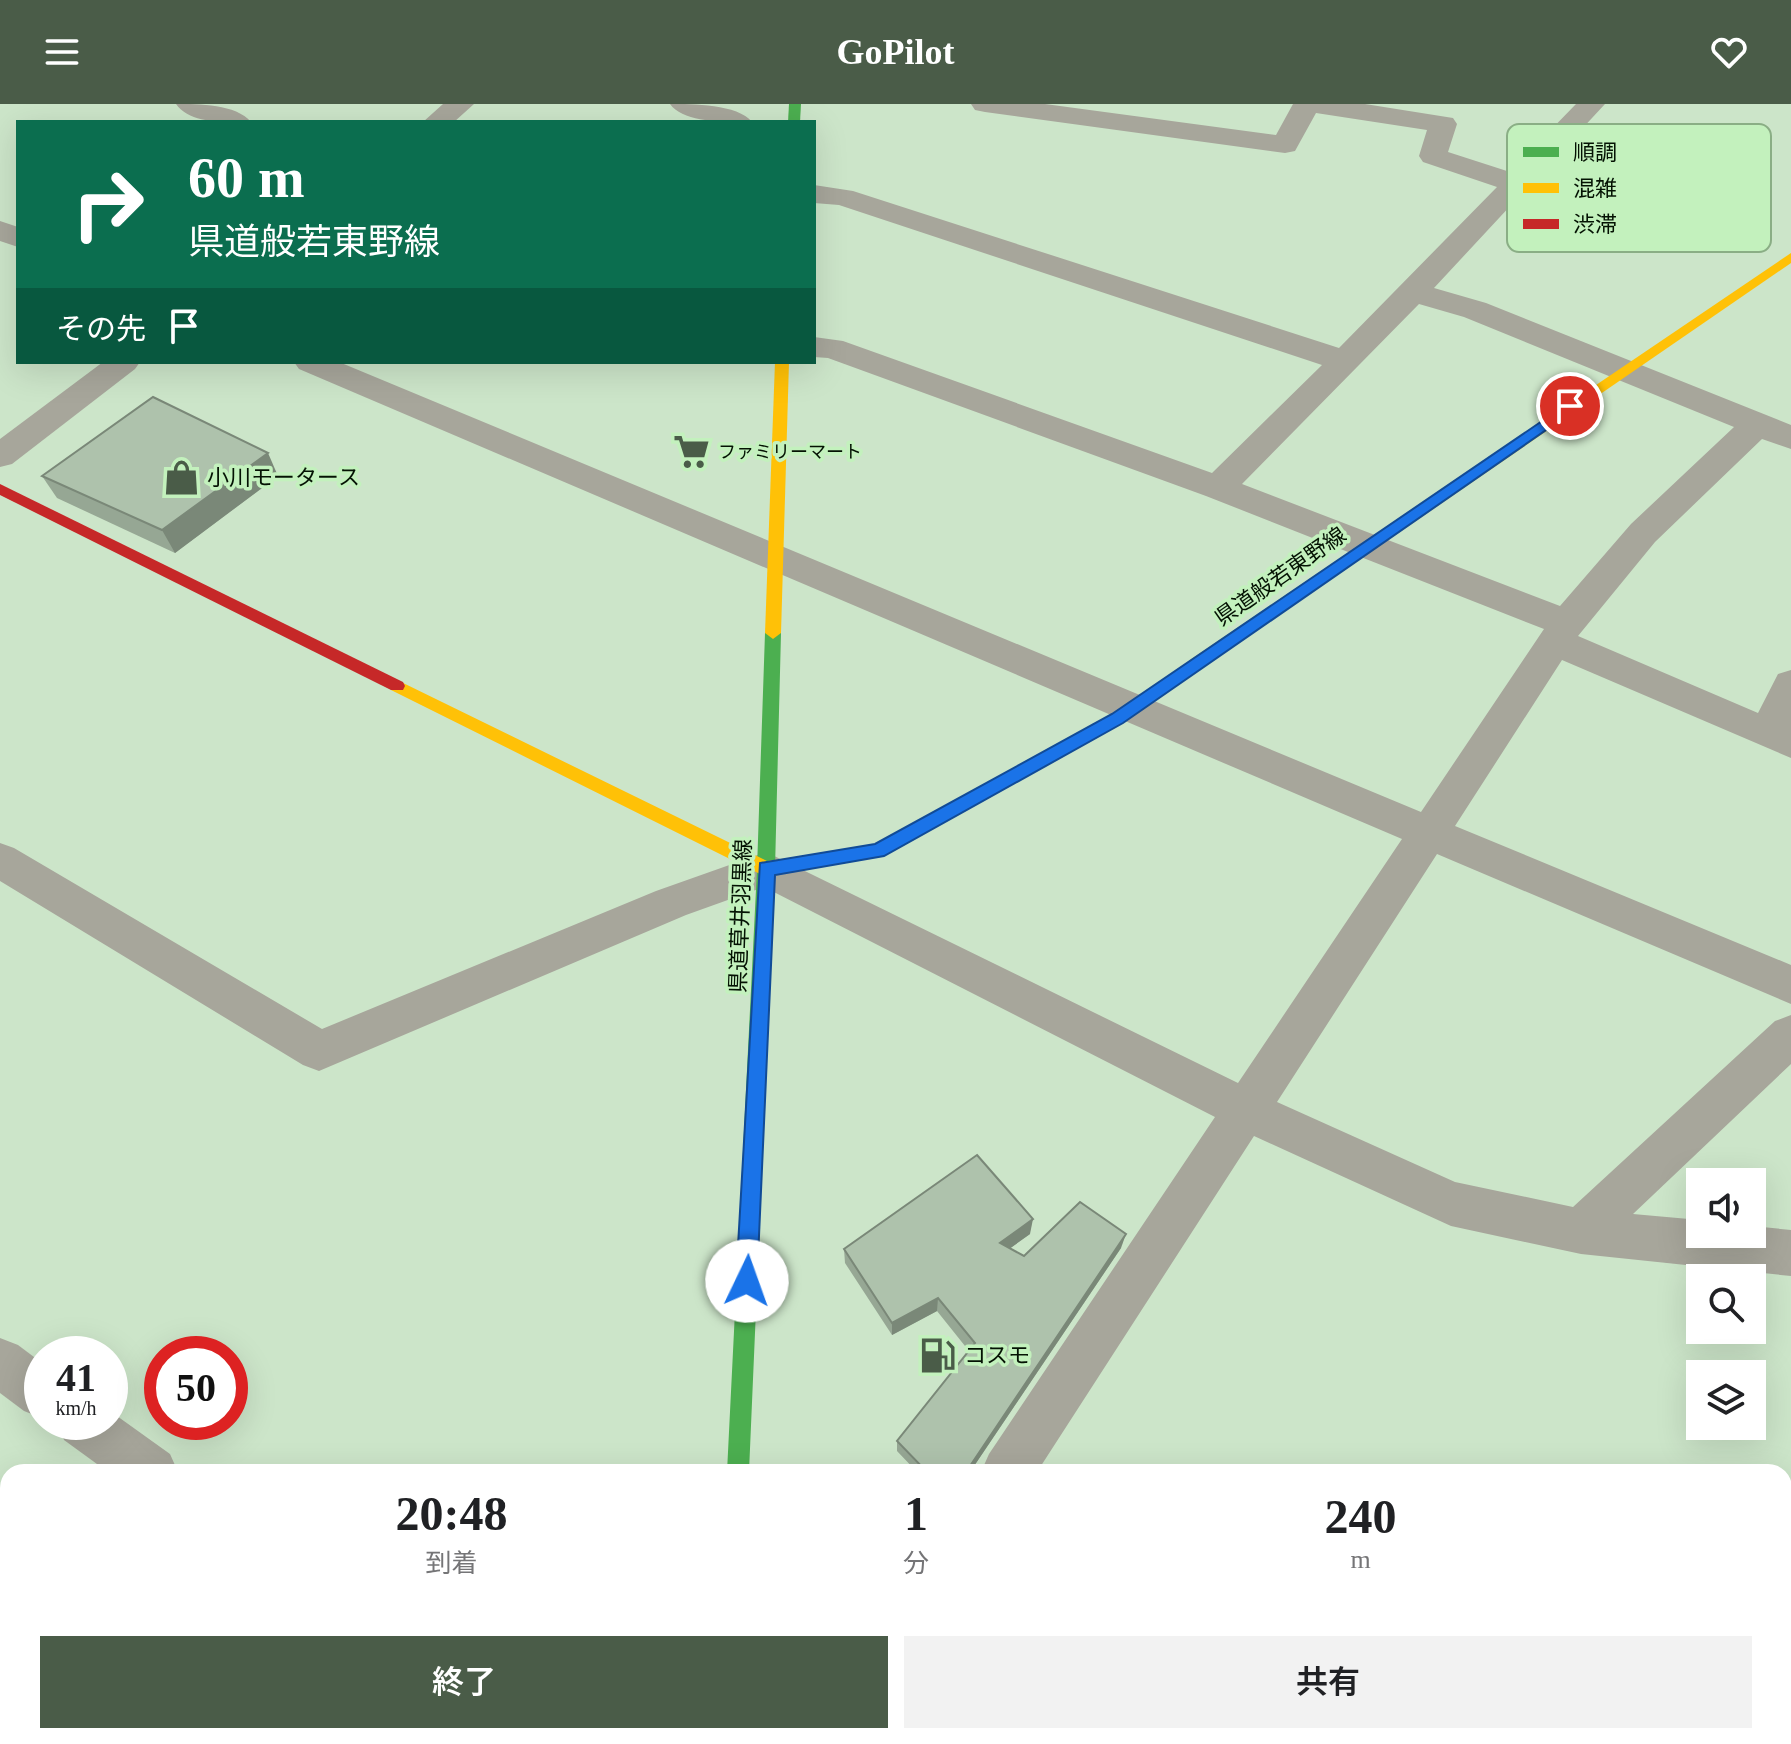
<!DOCTYPE html>
<html lang="ja">
<meta charset="utf-8">
<style>
:root{--surface:#fff;--page:#f2f2f2;--text:#202124;--muted:#757577;--accent:#4a5c48}
body{margin:0;font-family:"Times New Roman","Noto Sans JP",serif;background:var(--page);color:var(--text);height:100vh;display:flex;flex-direction:column;font-size:30px;white-space:nowrap}
*{box-sizing:border-box;margin:0}
p{font-size:26px;color:var(--muted)}
.icon{flex:none;width:44px;height:44px;fill:none;stroke:currentColor;stroke-width:2;stroke-linecap:round;stroke-linejoin:round}
.map{position:relative;flex:1;overflow:hidden}
.sheet{position:absolute;left:0px;top:1360px;width:1792px;height:280px;display:flex;flex-direction:column;background:var(--surface);border-radius:24px 24px 0 0;box-shadow:0 8px 32px #0002}
.sheet>*{flex:none}
.hud{position:absolute;left:16px;top:16px;width:800px;height:244px;border-radius:0px;box-shadow:0 8px 32px #0002;background:#0b6e4f;color:#fff;overflow:hidden}
.controls{position:absolute;left:1686px;top:1064px;display:grid;gap:16px}
.controls a{display:grid;place-items:center;width:80px;height:80px;border-radius:0px;background:var(--surface);box-shadow:0 8px 32px #0002;font-size:40px}
.speed{position:absolute;left:24px;top:1232px;display:flex;gap:16px;font-size:40px;font-weight:700;text-align:center}
.speed>*{display:grid;place-content:center;width:104px;height:104px;border-radius:50%;background:var(--surface);box-shadow:0 8px 32px #0002;line-height:1}
.speed small{font-size:20px;font-weight:400}
.speed .limit{border:12px solid #d22;background:#fff;color:#111}
.pin{position:absolute;display:grid;place-items:center;width:68px;height:68px;color:#fff;margin:-34px;border:4px solid #fff;border-radius:50%;box-shadow:0 2px 8px #0007}
.me{position:absolute;width:88px;margin:-44px;rotate:3deg;stroke-linejoin:round;filter:drop-shadow(0 0 6px #0008)}
.turn{display:flex;align-items:center;gap:28px;height:168px;padding:0 40px;font-size:36px}
.turn .icon{width:104px;height:104px;stroke-width:2.5}
.turn b{display:block;font-size:56px;line-height:68px}
.then{display:flex;align-items:center;height:76px;padding:0 40px;background:#0003;gap:16px;font-size:30px}
.eta{display:flex;justify-content:space-evenly;align-items:center;height:136px;text-align:center}
.eta b{font-size:48px;font-weight:600;line-height:56px}
.button{display:flex;gap:16px;margin-top:auto;padding:16px 40px}
.button a{flex:1;height:92px;border-radius:0px;background:var(--accent);color:#fff;font-size:32px;font-weight:600;line-height:92px;text-align:center}
.button a+a{background:var(--page);color:var(--text)}
header{display:flex;justify-content:space-between;align-items:center;height:104px;padding:0 40px;background:var(--accent);color:#fff;font-size:36px;font-weight:600}
.map>svg:first-child{display:block}
.lines{fill:none;stroke-linecap:round;stroke-linejoin:round}
.street{fill:#a7a69b;fill-rule:evenodd}
.fast{fill:#4caf50;fill-rule:evenodd}
.slow{fill:#ffc107;fill-rule:evenodd}
.jam{fill:#c62828;fill-rule:evenodd}
.wall{fill:#96a794}
.shaded-wall{fill:#7a8878}
.building{fill:#aec2ac;stroke:#7a8878;stroke-width:2}
.route{fill:#1a73e8;stroke:#114b97;stroke-width:2}
.labels{text-anchor:middle;stroke-width:7;stroke-linejoin:round;paint-order:stroke}
.far-poi-label{font-size:18px;fill:#041203;stroke:#c3f1bd;text-anchor:start}
.poi-label{font-size:22px;fill:#041203;stroke:#c3f1bd;text-anchor:start}
.street-label{font-size:22px;fill:#041203;stroke:#c3f1bd}
.key{fill:#c3f1bd;stroke:#8aae85;stroke-width:2}
.key-label{font-size:22px;fill:#041203}
</style>
<header><svg class="icon" aria-label="menu" viewBox="0 0 24 24"><path d="M4 6h16M4 12h16M4 18h16"/></svg>GoPilot<svg class="icon" aria-label="heart" viewBox="0 0 24 24"><path d="M12 20l-8-8c-3-5 5-10 8-4 3-6 11-1 8 4z"/></svg></header>
<div class="map">
<svg width="1791" height="1640" viewBox="0 0 1791 1640">
<rect width="100%" height="100%" fill="#cce5c9"/>
<g class="lines">
<g class="street">
<path d="M176 0C199 0 236 0 251 18 228 18 191 21 176 0Z"/>
<polygon points="443,0 474,0 454,18 423,18"/>
<path d="M670 0C692 0 738 0 752 18 730 18 684 20 670 0Z"/>
<path d="M971 0H1045L1276 31 1293 0H1365L1453 14 1457 20 1448 48 1510 68 1576 0H1605L1434 184 1486 199 1791 321V345L1762 335 1655 438 1578 532 1758 609 1778 570 1791 566V654L1562 556 1455 722 1791 861V900L1437 750 1277 998 1455 1078 1573 1103 1775 917 1791 911V960L1633 1110 1700 1116V1130H1752V1122L1791 1126V1172L1581 1150 1451 1122 1254 1032 1037 1368H981L989 1350 1215 1013 764 783 686 811 319 967 303 961 0 777V739L14 744 322 925 656 787 766 748 1238 979 1402 735 299 265 294 258H339L1421 708 1544 525 1206 392 828 254 814 253V233L843 237 1212 369 1322 261 839 101 814 99V81L853 87 1339 244 1497 83 1423 58 1419 52 1427 26 1316 9 1295 47 1285 49 985 8 975 6ZM1419 200 1464 213 1734 323 1631 420 1560 502 1242 380Z"/>
<polygon points="0,117 18,123 18,143 0,137"/>
<polygon points="103,258 140,258 135,265 12,360 0,363 0,335"/>
<polygon points="0,1234 18,1241 42,1259 42,1314 24,1307 0,1289"/>
<polygon points="110,1307 170,1350 178,1368 108,1368 64,1336 57,1318 110,1318"/>
<polygon points="491,1632 555,1632 558,1640 494,1640"/>
<polygon points="845,1632 901,1632 900,1640 844,1640"/>
<polygon points="1556,1632 1620,1632 1623,1640 1559,1640"/>
</g>
<g class="fast">
<polygon points="789,0 801,0 800,18 788,18"/>
<polygon points="773,523 781,529 775,765 749,1368 727,1368 757,765 765,529"/>
<polygon points="716,1632 740,1632 739,1640 715,1640"/>
</g>
<g class="slow">
<polygon points="1791,149 1791,159 1202,564 1190,564 1188,560 1190,556"/>
<polygon points="775,258 789,258 781,529 773,535 765,529"/>
<polygon points="397,576 767,757 816,750 822,752 825,757 822,762 816,764 766,772 760,770 391,586 389,582 391,578"/>
</g>
<g class="jam">
<polygon points="0,380 403,578 405,582 403,586 391,586 0,391"/>
<polygon points="1196,554 1204,560 1202,564 1123,619 884,752 816,764 810,762 807,757 810,752 816,750 875,740 1111,611"/>
</g>
</g>
<g class="wall">
<polygon points="42,372 278,372 175,449 57,394"/>
<polygon points="1030,1130 1010,1144 1024,1152 1121,1144 970,1368 917,1368 897,1347 897,1337 969,1247 937,1207 892,1231 845,1159 844,1145"/>
</g>
<g class="shaded-wall">
<polygon points="268,349 278,372 175,449 162,426"/>
<polygon points="1033,1115 1030,1130 998,1153 1000,1139"/>
<polygon points="1126,1130 1121,1144 970,1368 966,1368"/>
<polygon points="938,1194 937,1207 892,1231 892,1219"/>
</g>
<g class="building">
<polygon points="153,293 268,349 162,426 42,372"/>
<polygon points="977,1051 1033,1115 1000,1139 1024,1152 1080,1098 1126,1130 966,1368 927,1368 897,1337 975,1239 938,1194 892,1219 844,1145"/>
</g>
<polygon class="route" points="1570,298 1577,302 1575,306 1123,619 884,752 775,771 757,1177 754,1185 747,1188 739,1185 736,1177 760,759 875,740 1112,610"/>
<defs>
<symbol id="supermarket-bare" viewBox="-9 -9 18 18"><path d="M-6-5.5h2.5l.6 2H6L4.5 2H-2.5L-4.4-4H-6ZM-1.5 3.2a1.3 1.3 0 1 0 .1 0ZM3 3.2a1.3 1.3 0 1 0 .1 0Z" fill="#4a5c48" stroke="#c3f1bd" stroke-width="2.5" paint-order="stroke"/></symbol>
<symbol id="shop-bare" viewBox="-9 -9 18 18"><path d="M-5-2.5h2.3a2.7 3.5 0 0 1 5.4 0H5L5.5 6h-11ZM-1.5-2.5h3a1.5 2.3 0 0 0-3 0Z" fill="#4a5c48" stroke="#c3f1bd" stroke-width="2.5" paint-order="stroke"/></symbol>
<symbol id="fuel-bare" viewBox="-9 -9 18 18"><path d="M-5.5-6h7V0h2V4h1.3V-2.5L3-4.5l.8-.8L6-3V5H2.5V1h-1V6h-7ZM-4.2-4.7v3.2H.2V-4.7Z" fill="#4a5c48" stroke="#c3f1bd" stroke-width="2.5" paint-order="stroke"/></symbol>
</defs>
<g fill-rule="evenodd">
<use href="#supermarket-bare" x="666" y="322" width="51" height="51"/>
<use href="#shop-bare" x="156" y="348" width="51" height="51"/>
<use href="#fuel-bare" x="912" y="1226" width="51" height="51"/>
</g>
<g class="labels">
<g class="far-poi-label">
<text x="718" y="354">ファミリーマート</text>
</g>
<g class="poi-label">
<text x="207" y="381">小川モータース</text>
<text x="964" y="1259">コスモ</text>
</g>
<g class="street-label">
<text transform="translate(1280 472) rotate(-35)" y="8">県道般若東野線</text>
<text transform="translate(740 812) rotate(-88)" y="8">県道草井羽黒線</text>
</g>
</g>
<rect x="1507" y="20" width="264" height="128" rx="12" class="key"/>
<rect x="1523" y="43" width="36" height="10" fill="#4caf50"/>
<rect x="1523" y="79" width="36" height="10" fill="#ffc107"/>
<rect x="1523" y="115" width="36" height="10" fill="#c62828"/>
<g class="key-label">
<text x="1573" y="56">順調</text>
<text x="1573" y="92">混雑</text>
<text x="1573" y="128">渋滞</text>
</g>
</svg>
<div class="controls">
<a><svg class="icon" aria-label="sound" viewBox="0 0 24 24"><path d="M4 9h4l5-4v14l-5-4H4zM17 9q2 3 0 6"/></svg></a>
<a><svg class="icon" aria-label="search" viewBox="0 0 24 24"><circle cx="10" cy="10" r="6"/><path d="M15 15l6 6"/></svg></a>
<a><svg class="icon" aria-label="layers" viewBox="0 0 24 24"><path d="M12 4l9 5-9 5-9-5zM3 14l9 5 9-5"/></svg></a>
</div>
<div class="speed"><div>41<small>km/h</small></div><div class="limit">50</div></div>
<div class="pin" style="left:1570px;top:302px;background:#d93025"><svg class="icon" aria-label="arrive" viewBox="0 0 24 24"><path d="M6 21V4h12l-3 4 3 4H6"/></svg></div>
<svg class="me" style="left:747px;top:1177px" viewBox="-20 -20 40 40"><circle r="19" fill="#fff"/><path d="M0-13L10 11 0 6-10 11z" fill="#1a73e8"/></svg>
<div class="hud">
<div class="turn"><svg class="icon" aria-label="right" viewBox="0 0 24 24"><path d="M7 20v-9h11M14 6l5 5-5 5"/></svg><div><b>60 m</b>県道般若東野線</div></div>
<div class="then">その先<svg class="icon" aria-label="arrive" viewBox="0 0 24 24"><path d="M6 21V4h12l-3 4 3 4H6"/></svg></div>
</div>
<section class="sheet">
<div class="eta">
<div><b>20:48</b><p>到着</p></div>
<div><b>1</b><p>分</p></div>
<div><b>240</b><p>m</p></div>
</div>
<div class="button"><a>終了</a><a>共有</a></div>
</section>
</div>
